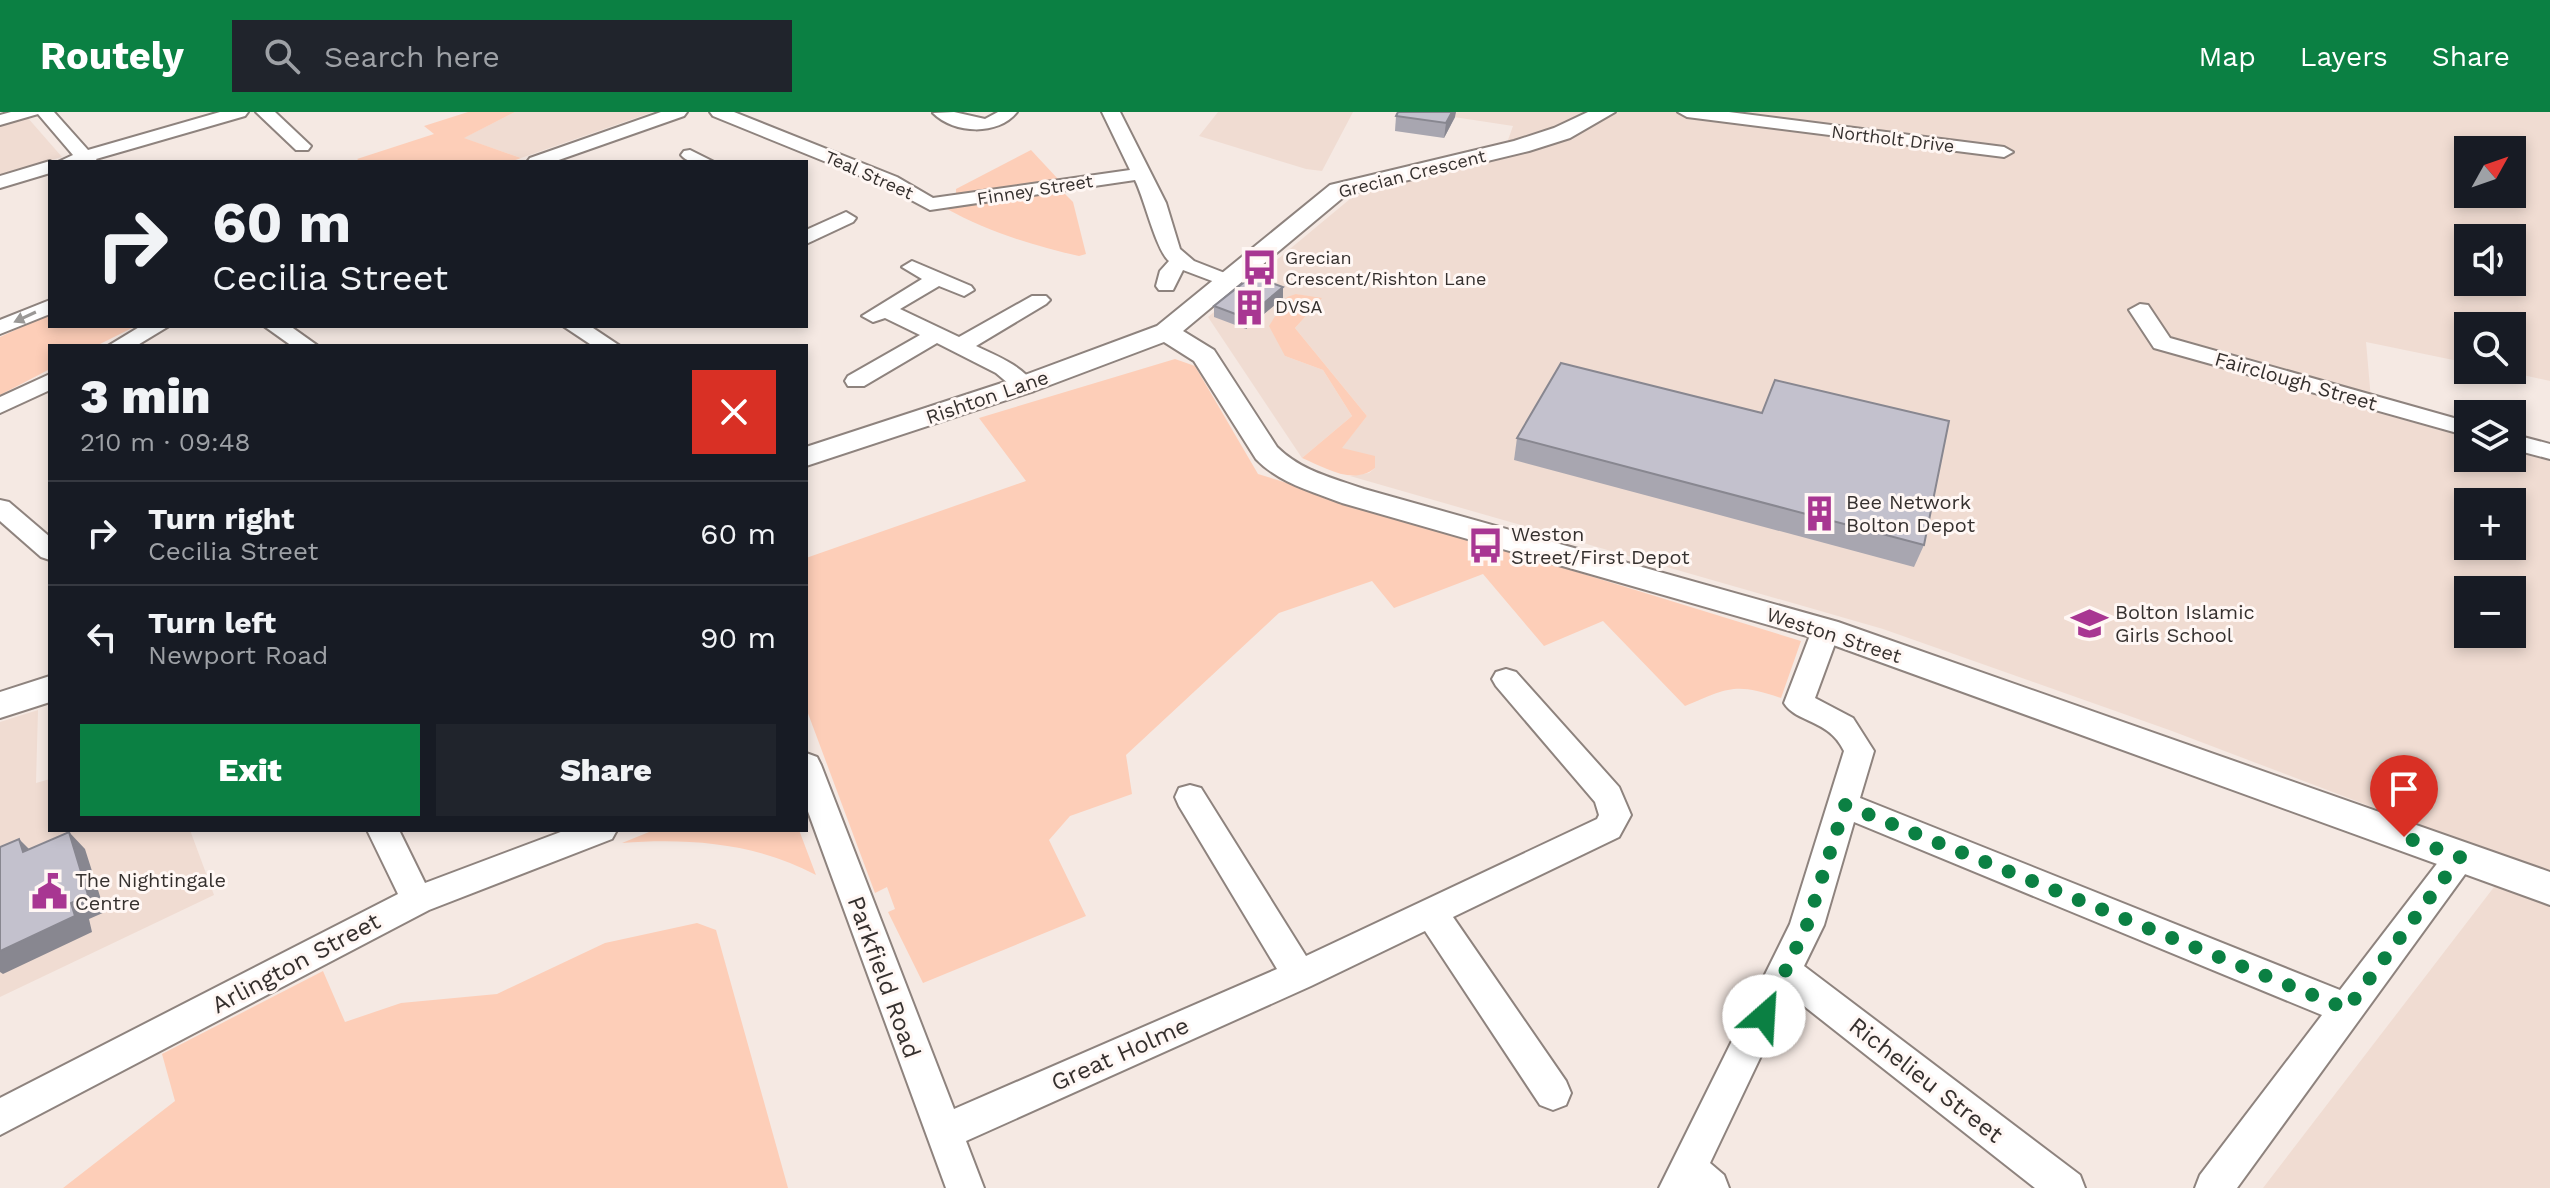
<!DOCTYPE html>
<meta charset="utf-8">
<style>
:root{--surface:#171b24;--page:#20242c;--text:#f1f3f6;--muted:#9ea1a6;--line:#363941;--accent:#0b8043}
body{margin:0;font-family:"Work Sans",sans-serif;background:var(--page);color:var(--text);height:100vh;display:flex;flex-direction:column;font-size:30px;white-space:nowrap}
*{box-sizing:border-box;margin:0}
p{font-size:26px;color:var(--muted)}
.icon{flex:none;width:44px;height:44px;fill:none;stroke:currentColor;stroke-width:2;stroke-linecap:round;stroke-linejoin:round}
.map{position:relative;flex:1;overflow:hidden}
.drawer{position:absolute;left:48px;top:232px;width:760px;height:488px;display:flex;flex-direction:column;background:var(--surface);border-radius:0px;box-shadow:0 4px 12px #0003}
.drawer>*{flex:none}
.guide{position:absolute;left:48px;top:48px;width:760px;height:168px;border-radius:0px;box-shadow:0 4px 12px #0003;background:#171b24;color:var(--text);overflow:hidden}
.needle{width:52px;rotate:50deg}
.buttons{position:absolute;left:2454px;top:24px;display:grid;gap:16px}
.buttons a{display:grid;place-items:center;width:72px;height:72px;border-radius:0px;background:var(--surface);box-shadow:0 4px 12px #0003;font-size:40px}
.pin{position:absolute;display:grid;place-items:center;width:68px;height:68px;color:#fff;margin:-82px -34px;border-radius:50% 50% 50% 0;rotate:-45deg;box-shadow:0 0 8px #0007}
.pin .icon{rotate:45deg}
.me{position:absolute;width:88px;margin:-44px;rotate:26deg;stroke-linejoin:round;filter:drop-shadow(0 0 6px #0008)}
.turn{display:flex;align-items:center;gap:28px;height:168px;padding:0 32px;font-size:36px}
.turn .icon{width:104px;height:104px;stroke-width:2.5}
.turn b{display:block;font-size:56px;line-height:68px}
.round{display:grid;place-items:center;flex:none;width:84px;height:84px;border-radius:0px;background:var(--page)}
.head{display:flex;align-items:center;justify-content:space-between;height:136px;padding:0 32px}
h1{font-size:48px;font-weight:800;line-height:60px}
.primary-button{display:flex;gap:16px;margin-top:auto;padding:16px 32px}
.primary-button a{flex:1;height:92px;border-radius:0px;background:var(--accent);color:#fff;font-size:32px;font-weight:800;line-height:92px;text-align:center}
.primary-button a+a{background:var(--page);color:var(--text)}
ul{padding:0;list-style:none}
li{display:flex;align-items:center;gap:24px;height:104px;padding:0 32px;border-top:2px solid var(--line)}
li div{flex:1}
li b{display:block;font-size:30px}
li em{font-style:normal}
header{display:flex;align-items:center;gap:48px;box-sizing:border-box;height:112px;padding:0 40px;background:var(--accent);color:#fff}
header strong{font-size:38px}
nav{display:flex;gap:44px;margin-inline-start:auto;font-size:28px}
.search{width:560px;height:72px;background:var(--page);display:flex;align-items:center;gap:20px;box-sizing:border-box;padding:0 28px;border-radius:0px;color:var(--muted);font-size:30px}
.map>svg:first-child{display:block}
.built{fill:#f0dcd2;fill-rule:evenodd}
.green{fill:#fdceb8}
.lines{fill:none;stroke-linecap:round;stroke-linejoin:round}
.minor-casing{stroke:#8e837e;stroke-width:4}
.tertiary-casing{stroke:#8e837e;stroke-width:4}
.minor{fill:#fff;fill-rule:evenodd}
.tertiary{fill:#fff;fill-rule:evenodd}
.wall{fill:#a8a6b0}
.shaded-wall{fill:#888790}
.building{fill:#c3c1cd;stroke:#888790;stroke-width:2}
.oneway{fill:#9a9896}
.route{stroke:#0b8043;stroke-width:14;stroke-dasharray:0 25.2}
.labels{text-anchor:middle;stroke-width:6;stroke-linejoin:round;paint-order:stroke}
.far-street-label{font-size:18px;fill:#35302e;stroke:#fff7f4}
.far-poi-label{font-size:18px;fill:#35302e;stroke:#fff7f4;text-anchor:start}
.street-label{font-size:20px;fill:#35302e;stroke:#fff7f4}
.poi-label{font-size:20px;fill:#35302e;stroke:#fff7f4;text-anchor:start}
.near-street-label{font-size:24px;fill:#35302e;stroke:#fff7f4}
</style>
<header>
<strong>Routely</strong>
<div class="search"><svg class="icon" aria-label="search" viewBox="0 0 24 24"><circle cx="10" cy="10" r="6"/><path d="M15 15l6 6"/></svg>Search here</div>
<nav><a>Map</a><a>Layers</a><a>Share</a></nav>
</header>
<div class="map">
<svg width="2550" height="1076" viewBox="0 0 2550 1076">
<rect width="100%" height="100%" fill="#f5e9e3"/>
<g class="built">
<polygon points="515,0 653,0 521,46 463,26"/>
<polygon points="1218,0 1353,0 1322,59 1306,57 1199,24"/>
<path d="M1421 0H2550V269L2500 258H2512V214H2468V251L2366 230 2372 299 2468 326V346H2512V339L2550 349V1076H2263L2514 749 2172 619 1883 517 1350 364 1369 361 1375 356 1341 336 1367 304 1295 216 1321 187 1296 182 1285 244 1323 258 1352 304 1302 346 1208 205 1362 77 1525 41 1508 28 1513 14ZM2468 38H2512V82H2468ZM2468 126H2512V170H2468ZM2468 390H2512V434H2468ZM2468 478H2512V522H2468Z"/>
<polygon points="27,5 62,45 0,63 0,13"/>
<polygon points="38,598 36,671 50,667 50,718 190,718 214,783 0,885 0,610"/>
</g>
<g class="green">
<polygon points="468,0 515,0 464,26 521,46 510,50 361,50 357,47 434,22 424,14"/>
<polygon points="1031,38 1058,67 956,83 956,77"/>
<path d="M1061 78 1073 90 1086 142 1079 144C1031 133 989 120 945 96Z"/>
<path d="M1296 182 1322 186 1295 216 1367 304 1342 336 1375 344V356C1353 374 1324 355 1302 346L1352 304 1323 258 1285 244 1269 214 1287 185Z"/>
<polygon points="50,202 50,214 136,214 96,234 50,234 50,257 0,283 0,225"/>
<path d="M1175 247 1195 254 1258 362 1801 529 1781 586C1735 570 1728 576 1685 594L1603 509 1544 534 1483 462 1394 496 1372 469 1279 501 1126 643 1132 682 1070 704 1049 728 1086 804 923 871 888 800 895 797 887 775 875 781 806 596V446L1026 369 979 306Z"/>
<path d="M654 718H799L816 763C756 731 689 726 622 731Z"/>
<polygon points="697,811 716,818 788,1076 63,1076 175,989 162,942 323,859 345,910 401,891 497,882 605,831"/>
</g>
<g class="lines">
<defs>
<g id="minor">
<polygon points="11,0 54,0 88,38 220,0 248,0 245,4 96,47 98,50 58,50 73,43 38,2 0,13 0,3"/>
<polygon points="256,0 275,0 311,34 308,38 296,38"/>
<polygon points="661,0 687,0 684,4 553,50 527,50 530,46"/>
<path d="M710 0H734L897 65 933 86 1130 58 1102 0H1120L1166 91 1180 137 1194 149 1235 165 1238 169 1228 175 1183 158 1173 178H1159L1156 174 1160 159 1169 149C1156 138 1145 88 1135 68L930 98 883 73 713 4Z"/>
<path d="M954 0 985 7 998 0H1017C998 24 954 22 933 1Z"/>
<polygon points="1678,0 1729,0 2004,35 2013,40 2004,45 1687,5"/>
<path d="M690 38 714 50C703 50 689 53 681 43L684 39Z"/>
<polygon points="50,49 50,61 0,76 0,64"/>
<polygon points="846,100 856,106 853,110 806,132 806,118"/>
<path d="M912 149 971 174 974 178 964 184 939 174 900 197 959 225 1032 184H1046L1050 188 1046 192 976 234C997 244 1021 253 1035 273L1032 278H1016L996 261 937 231 864 274H848L845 269 848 264 920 223 885 206 873 210 862 204 922 167 902 155Z"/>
<polygon points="50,188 50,202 0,222 0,208"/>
<polygon points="2140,192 2148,193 2170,226 2468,310 2468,324 2154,236 2129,198"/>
<polygon points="141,214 169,214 136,234 108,234"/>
<polygon points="264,214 290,214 318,234 292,234"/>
<polygon points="563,214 590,214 620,234 593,234"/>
<polygon points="50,262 50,278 0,301 0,285"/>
<polygon points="2512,322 2550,332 2550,347 2512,337"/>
<polygon points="0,388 9,390 50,425 50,448 41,445 0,409"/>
<path d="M1826 508 1836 511 1840 518 1815 586 1853 606 1874 639 1860 686 2340 878 2449 736 2460 732 2471 736 2476 745 2471 754 2237 1076H2195L2200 1063 2322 903 1854 710 1824 813 1804 854 2080 1063 2085 1076H2035L1790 883 1710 1051 1724 1063 1729 1076H1659L1790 812 1844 639C1829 607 1796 611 1784 591L1812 518 1816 511Z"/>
<polygon points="1506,557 1516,560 1619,675 1631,703 1619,725 1453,805 1566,969 1571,981 1566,993 1553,998 1540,993 1425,819 1311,874 966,1029 984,1076 946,1076 806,694 806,641 817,645 821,653 954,997 1277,857 1179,694 1175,685 1179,676 1190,673 1201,676 1306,844 1597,707 1599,703 1595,690 1496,574 1492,567 1496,560"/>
<polygon points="367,718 399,718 425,771 566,718 617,718 612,727 429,798 0,1023 0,986 398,782"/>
</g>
<g id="tertiary">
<path d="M1588 0H1615L1570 26 1529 39 1346 83 1183 219 1214 238 1277 335C1301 359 1333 366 1364 377L1838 510 2550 760V793L1814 526 1342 391C1311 379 1279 371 1256 347L1194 249 1164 230 1034 279 806 354V335L1014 267 1157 214 1330 73 1514 29 1554 16Z"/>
<polygon points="50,564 50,590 0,606 0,580"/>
</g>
</defs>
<use href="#minor" class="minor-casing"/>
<use href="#tertiary" class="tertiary-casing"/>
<use href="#minor" class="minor"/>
<use href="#tertiary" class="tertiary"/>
</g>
<g class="wall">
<polygon points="1396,4 1455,5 1444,26 1395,19"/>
<polygon points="1283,175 1283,186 1246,217 1214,205 1214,194"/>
<polygon points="1517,326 1924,433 1914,455 1514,348"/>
</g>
<g class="shaded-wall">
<polygon points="1452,0 1456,0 1455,5 1444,26 1446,11"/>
<polygon points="1283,175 1283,186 1246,217 1246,206"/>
<polygon points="69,720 85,737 105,800 89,807 92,820 3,862 0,860 0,839 71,791"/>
<polygon points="19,727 36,744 23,740"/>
</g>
<g class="building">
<polygon points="1398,0 1452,0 1446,11 1396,4"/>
<polygon points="1252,164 1283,175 1246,206 1214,194"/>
<polygon points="1561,251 1762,301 1775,268 1949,309 1924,433 1517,326"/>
<polygon points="69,720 88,783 71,791 75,804 0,839 0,735 19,727 23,740"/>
</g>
<defs><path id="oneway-solid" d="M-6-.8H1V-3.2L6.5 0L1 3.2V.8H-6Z" transform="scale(2)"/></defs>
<use class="oneway" href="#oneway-solid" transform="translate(25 205) rotate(155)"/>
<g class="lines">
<polyline class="route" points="1764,904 1807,813 1845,693 2347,897 2460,745 2404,725"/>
</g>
<defs>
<symbol id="bus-bare" viewBox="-9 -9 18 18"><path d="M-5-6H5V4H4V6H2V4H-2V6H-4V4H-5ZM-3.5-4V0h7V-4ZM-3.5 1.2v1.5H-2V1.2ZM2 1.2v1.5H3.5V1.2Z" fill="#a83692" stroke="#fff7f4" stroke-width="2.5" paint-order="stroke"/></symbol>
<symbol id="building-bare" viewBox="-9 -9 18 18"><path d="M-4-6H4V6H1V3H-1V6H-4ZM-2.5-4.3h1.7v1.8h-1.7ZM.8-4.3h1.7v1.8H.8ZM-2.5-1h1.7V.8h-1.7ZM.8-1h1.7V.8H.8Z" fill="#a83692" stroke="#fff7f4" stroke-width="2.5" paint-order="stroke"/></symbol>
<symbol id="school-bare" viewBox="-9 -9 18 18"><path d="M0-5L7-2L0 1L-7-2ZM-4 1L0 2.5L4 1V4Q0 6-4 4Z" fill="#a83692" stroke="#fff7f4" stroke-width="2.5" paint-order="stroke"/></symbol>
<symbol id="civic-bare" viewBox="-9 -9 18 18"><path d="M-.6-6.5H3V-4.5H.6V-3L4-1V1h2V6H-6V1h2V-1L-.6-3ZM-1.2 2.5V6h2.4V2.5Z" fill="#a83692" stroke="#fff7f4" stroke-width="2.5" paint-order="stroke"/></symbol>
</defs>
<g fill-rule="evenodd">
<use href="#bus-bare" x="1234" y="130" width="51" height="51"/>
<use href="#building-bare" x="1224" y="170" width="51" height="51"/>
<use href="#building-bare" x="1794" y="376" width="51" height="51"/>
<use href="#bus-bare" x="1460" y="408" width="51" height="51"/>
<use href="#school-bare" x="2064" y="486" width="51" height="51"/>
<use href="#civic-bare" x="24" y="754" width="51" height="51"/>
</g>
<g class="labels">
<g class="far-street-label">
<text transform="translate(1893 27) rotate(7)" y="6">Northolt Drive</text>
<text transform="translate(1412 62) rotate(-14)" y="6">Grecian Crescent</text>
<text transform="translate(869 63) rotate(24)" y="6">Teal Street</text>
<text transform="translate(1035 78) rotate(-9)" y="6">Finney Street</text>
</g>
<g class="far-poi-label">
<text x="1285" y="152">Grecian<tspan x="1285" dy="21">Crescent/Rishton Lane</tspan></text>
<text x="1275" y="201">DVSA</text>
</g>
<g class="street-label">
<text transform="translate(2296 269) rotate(16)" y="7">Fairclough Street</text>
<text transform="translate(987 285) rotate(-19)" y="7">Rishton Lane</text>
<text transform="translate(1834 523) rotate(18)" y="7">Weston Street</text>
</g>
<g class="poi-label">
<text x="1846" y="397">Bee Network<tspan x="1846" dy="23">Bolton Depot</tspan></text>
<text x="1511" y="429">Weston<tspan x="1511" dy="23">Street/First Depot</tspan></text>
<text x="2115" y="507">Bolton Islamic<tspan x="2115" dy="23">Girls School</tspan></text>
<text x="75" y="775">The Nightingale<tspan x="75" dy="23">Centre</tspan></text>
</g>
<g class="near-street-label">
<text transform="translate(296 851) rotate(-28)" y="8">Arlington Street</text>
<text transform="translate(884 865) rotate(70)" y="8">Parkfield Road</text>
<text transform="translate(1120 942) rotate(-24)" y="8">Great Holme</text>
<text transform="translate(1926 968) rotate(38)" y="8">Richelieu Street</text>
</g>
</g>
</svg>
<div class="buttons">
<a><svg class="needle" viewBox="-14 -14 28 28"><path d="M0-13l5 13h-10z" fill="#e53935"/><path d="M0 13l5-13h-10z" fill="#9ea1a6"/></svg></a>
<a><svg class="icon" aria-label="sound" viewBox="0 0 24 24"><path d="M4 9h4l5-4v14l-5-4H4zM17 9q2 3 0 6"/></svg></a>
<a><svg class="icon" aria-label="search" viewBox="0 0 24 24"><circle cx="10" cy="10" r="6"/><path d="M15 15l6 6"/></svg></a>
<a><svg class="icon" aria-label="layers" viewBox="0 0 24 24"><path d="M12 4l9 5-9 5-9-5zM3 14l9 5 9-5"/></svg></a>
<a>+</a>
<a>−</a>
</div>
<div class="pin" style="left:2404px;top:725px;background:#d93025"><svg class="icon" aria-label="arrive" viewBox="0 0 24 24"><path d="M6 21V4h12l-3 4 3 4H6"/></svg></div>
<svg class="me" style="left:1764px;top:904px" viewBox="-20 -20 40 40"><circle r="19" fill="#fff"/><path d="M0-13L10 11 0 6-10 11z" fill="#0b8043"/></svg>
<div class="guide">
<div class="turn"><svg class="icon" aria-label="right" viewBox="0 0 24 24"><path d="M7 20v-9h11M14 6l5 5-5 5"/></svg><div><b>60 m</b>Cecilia Street</div></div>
</div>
<section class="drawer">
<div class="head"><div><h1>3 min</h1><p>210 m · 09:48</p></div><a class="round" style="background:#d93025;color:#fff"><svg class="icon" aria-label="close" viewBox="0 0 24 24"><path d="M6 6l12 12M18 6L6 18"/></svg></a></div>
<ul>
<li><svg class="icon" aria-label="right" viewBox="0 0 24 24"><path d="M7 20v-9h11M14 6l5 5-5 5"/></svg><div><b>Turn right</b><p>Cecilia Street</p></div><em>60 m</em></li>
<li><svg class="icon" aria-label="left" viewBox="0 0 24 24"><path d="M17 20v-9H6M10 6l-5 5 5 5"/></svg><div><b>Turn left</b><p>Newport Road</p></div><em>90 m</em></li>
</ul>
<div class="primary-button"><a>Exit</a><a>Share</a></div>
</section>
</div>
